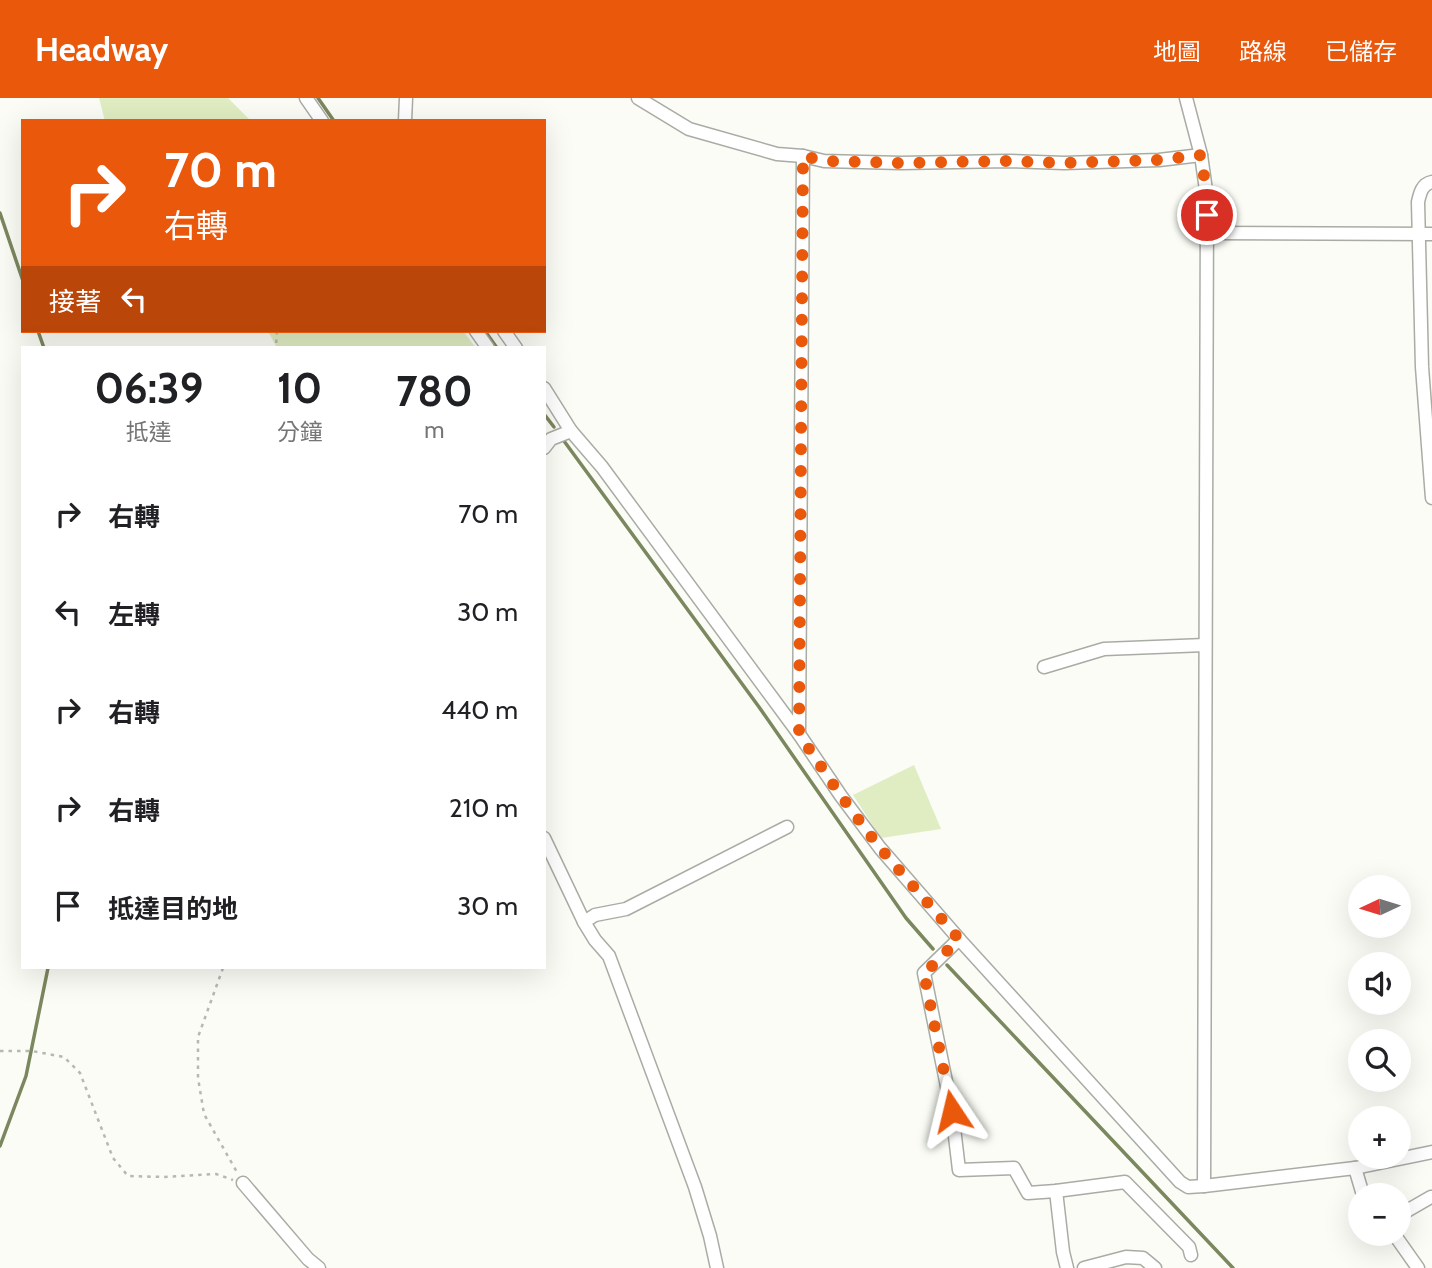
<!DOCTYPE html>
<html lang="zh-TW">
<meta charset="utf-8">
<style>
:root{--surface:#fff;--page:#f6f6f6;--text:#202124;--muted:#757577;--accent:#ea580c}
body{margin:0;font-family:Cabin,"Noto Sans TC",sans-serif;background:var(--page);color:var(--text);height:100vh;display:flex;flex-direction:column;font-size:26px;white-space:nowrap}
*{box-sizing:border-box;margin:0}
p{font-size:23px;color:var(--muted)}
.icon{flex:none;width:38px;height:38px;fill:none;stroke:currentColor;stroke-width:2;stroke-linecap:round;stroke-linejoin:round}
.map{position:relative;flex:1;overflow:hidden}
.side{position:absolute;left:21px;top:248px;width:525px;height:623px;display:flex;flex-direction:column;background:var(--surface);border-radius:0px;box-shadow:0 7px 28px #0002}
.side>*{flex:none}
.banner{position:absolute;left:21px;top:21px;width:525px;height:214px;border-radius:0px;box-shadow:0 7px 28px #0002;background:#ea580c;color:#fff;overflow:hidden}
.needle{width:46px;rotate:266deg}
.controls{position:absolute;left:1348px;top:777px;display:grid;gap:14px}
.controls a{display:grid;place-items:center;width:63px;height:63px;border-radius:50%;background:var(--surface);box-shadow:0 7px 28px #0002;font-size:35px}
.pin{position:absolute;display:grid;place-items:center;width:60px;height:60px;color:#fff;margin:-30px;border:4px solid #fff;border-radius:50%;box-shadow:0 2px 7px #0007}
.me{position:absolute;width:77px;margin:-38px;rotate:350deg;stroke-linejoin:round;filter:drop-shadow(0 0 5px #0008)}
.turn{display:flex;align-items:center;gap:24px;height:147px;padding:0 28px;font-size:32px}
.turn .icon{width:91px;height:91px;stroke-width:2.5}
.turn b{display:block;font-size:49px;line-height:60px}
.then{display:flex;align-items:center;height:66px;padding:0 28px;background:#0003;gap:14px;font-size:26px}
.eta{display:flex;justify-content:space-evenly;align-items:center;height:119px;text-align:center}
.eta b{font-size:42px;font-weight:700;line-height:49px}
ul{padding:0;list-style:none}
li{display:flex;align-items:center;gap:21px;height:98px;padding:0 28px}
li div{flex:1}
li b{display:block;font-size:26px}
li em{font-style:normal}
header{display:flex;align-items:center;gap:42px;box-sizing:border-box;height:98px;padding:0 35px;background:var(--accent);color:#fff}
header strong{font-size:33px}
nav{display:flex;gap:38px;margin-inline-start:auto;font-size:24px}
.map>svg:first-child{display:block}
.green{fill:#e0edc2}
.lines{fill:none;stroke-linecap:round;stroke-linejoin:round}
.stream{stroke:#7b875e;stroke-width:3.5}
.minor-casing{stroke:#a9aca5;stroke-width:15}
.path{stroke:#b7b8b3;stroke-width:2.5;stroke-dasharray:3.5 5;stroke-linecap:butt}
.minor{stroke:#fff;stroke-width:12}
.route{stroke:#ea580c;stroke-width:12;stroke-dasharray:0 21.6}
</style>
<header>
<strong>Headway</strong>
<nav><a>地圖</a><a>路線</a><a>已儲存</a></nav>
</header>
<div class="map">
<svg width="1432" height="1170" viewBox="0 0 1432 1170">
<rect width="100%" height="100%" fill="#fafcf5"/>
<g class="green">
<polygon points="99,0 228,0 251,23 105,23"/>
<polygon points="268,233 463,233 476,250 277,250"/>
<polygon points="914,667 941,731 881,740 853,697"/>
</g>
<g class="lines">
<g class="stream">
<polyline points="318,0 334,23"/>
<polyline points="0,115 23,183"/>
<polyline points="38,233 44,250"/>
<polyline points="485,233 497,250"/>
<polyline points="544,316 554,329"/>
<polyline points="564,343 759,609 906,820 933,851"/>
<polyline points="947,867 1233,1170"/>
<polyline points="0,1048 26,978 48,870"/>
</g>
<defs>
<g id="minor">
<polyline points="306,0 322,23"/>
<polyline points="638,0 689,31 777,56 803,58 824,63 901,65 1008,63 1064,65 1159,62 1201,57"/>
<polyline points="1186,0 1201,57 1207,99 1204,1088"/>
<polyline points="405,23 406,0"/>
<path d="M1432 84C1422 86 1420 95 1418 104L1422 269 1432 400"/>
<polyline points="1207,135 1432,136"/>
<polyline points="476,233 488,250"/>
<polyline points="504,233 516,250"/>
<polyline points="544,290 571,333 602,369 799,636 841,698 880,750 959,841 1180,1084 1188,1089 1204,1088 1355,1070 1432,1054"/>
<polyline points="544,350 551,341 571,333"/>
<polyline points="1044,569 1104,551 1205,547"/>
<polyline points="799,636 803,58"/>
<polyline points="544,740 584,824 595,817 626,811 787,729"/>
<polyline points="584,824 595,842 609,858 695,1089 710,1138 717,1170"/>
<polyline points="959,841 924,875 952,1013 959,1072 1014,1070 1028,1095 1056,1093 1125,1084 1189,1149 1191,1157"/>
<polyline points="1355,1070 1363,1097"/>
<polyline points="243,1085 308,1161 319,1170"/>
<polyline points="1056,1093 1063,1154 1067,1170"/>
<polyline points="1398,1118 1431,1099"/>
<polyline points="1394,1136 1418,1170"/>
<polyline points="1084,1170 1126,1159 1143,1160 1155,1170"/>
</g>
</defs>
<use href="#minor" class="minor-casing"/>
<g class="path">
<polyline points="277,233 276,248 278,250"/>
<polyline points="223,870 198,939 198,980 204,1016 238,1076"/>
<polyline points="0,953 32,953 64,959 80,975 113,1060 128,1078 164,1079 216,1076 233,1082"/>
</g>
<use href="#minor" class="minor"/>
</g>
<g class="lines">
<polyline class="route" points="952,1013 924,876 959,841 880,750 841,698 799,636 803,58 824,63 901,65 1008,63 1064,65 1159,62 1201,57 1207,99 1207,117"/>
</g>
</svg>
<div class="controls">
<a><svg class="needle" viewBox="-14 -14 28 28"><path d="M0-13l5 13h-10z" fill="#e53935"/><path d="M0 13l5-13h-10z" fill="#757577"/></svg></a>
<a><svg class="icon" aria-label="sound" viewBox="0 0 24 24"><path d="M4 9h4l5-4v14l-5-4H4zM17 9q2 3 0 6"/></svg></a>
<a><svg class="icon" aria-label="search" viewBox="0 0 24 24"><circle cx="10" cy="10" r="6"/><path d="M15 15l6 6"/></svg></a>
<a>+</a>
<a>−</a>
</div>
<div class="pin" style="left:1207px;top:117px;background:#d93025"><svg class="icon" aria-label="arrive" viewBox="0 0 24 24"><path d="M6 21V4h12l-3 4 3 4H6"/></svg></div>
<svg class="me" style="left:952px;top:1013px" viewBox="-20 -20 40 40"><path d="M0-17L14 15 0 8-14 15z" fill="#ea580c" stroke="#fff" stroke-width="4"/></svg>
<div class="banner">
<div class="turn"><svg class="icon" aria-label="right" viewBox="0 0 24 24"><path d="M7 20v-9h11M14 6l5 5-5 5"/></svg><div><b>70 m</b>右轉</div></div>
<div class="then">接著<svg class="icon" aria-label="left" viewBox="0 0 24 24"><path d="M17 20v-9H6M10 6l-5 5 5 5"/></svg></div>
</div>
<section class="side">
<div class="eta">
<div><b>06:39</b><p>抵達</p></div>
<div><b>10</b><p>分鐘</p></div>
<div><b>780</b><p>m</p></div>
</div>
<ul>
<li><svg class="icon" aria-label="right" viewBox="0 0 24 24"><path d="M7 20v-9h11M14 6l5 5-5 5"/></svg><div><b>右轉</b></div><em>70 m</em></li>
<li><svg class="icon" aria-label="left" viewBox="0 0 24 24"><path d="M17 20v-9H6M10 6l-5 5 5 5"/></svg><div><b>左轉</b></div><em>30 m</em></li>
<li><svg class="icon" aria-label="right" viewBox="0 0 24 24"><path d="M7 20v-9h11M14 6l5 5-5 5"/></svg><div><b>右轉</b></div><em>440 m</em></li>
<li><svg class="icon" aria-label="right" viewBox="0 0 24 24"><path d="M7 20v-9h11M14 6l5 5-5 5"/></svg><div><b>右轉</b></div><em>210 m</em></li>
<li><svg class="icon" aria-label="arrive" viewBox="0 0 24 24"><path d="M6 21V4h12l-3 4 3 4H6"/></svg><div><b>抵達目的地</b></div><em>30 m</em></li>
</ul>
</section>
</div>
